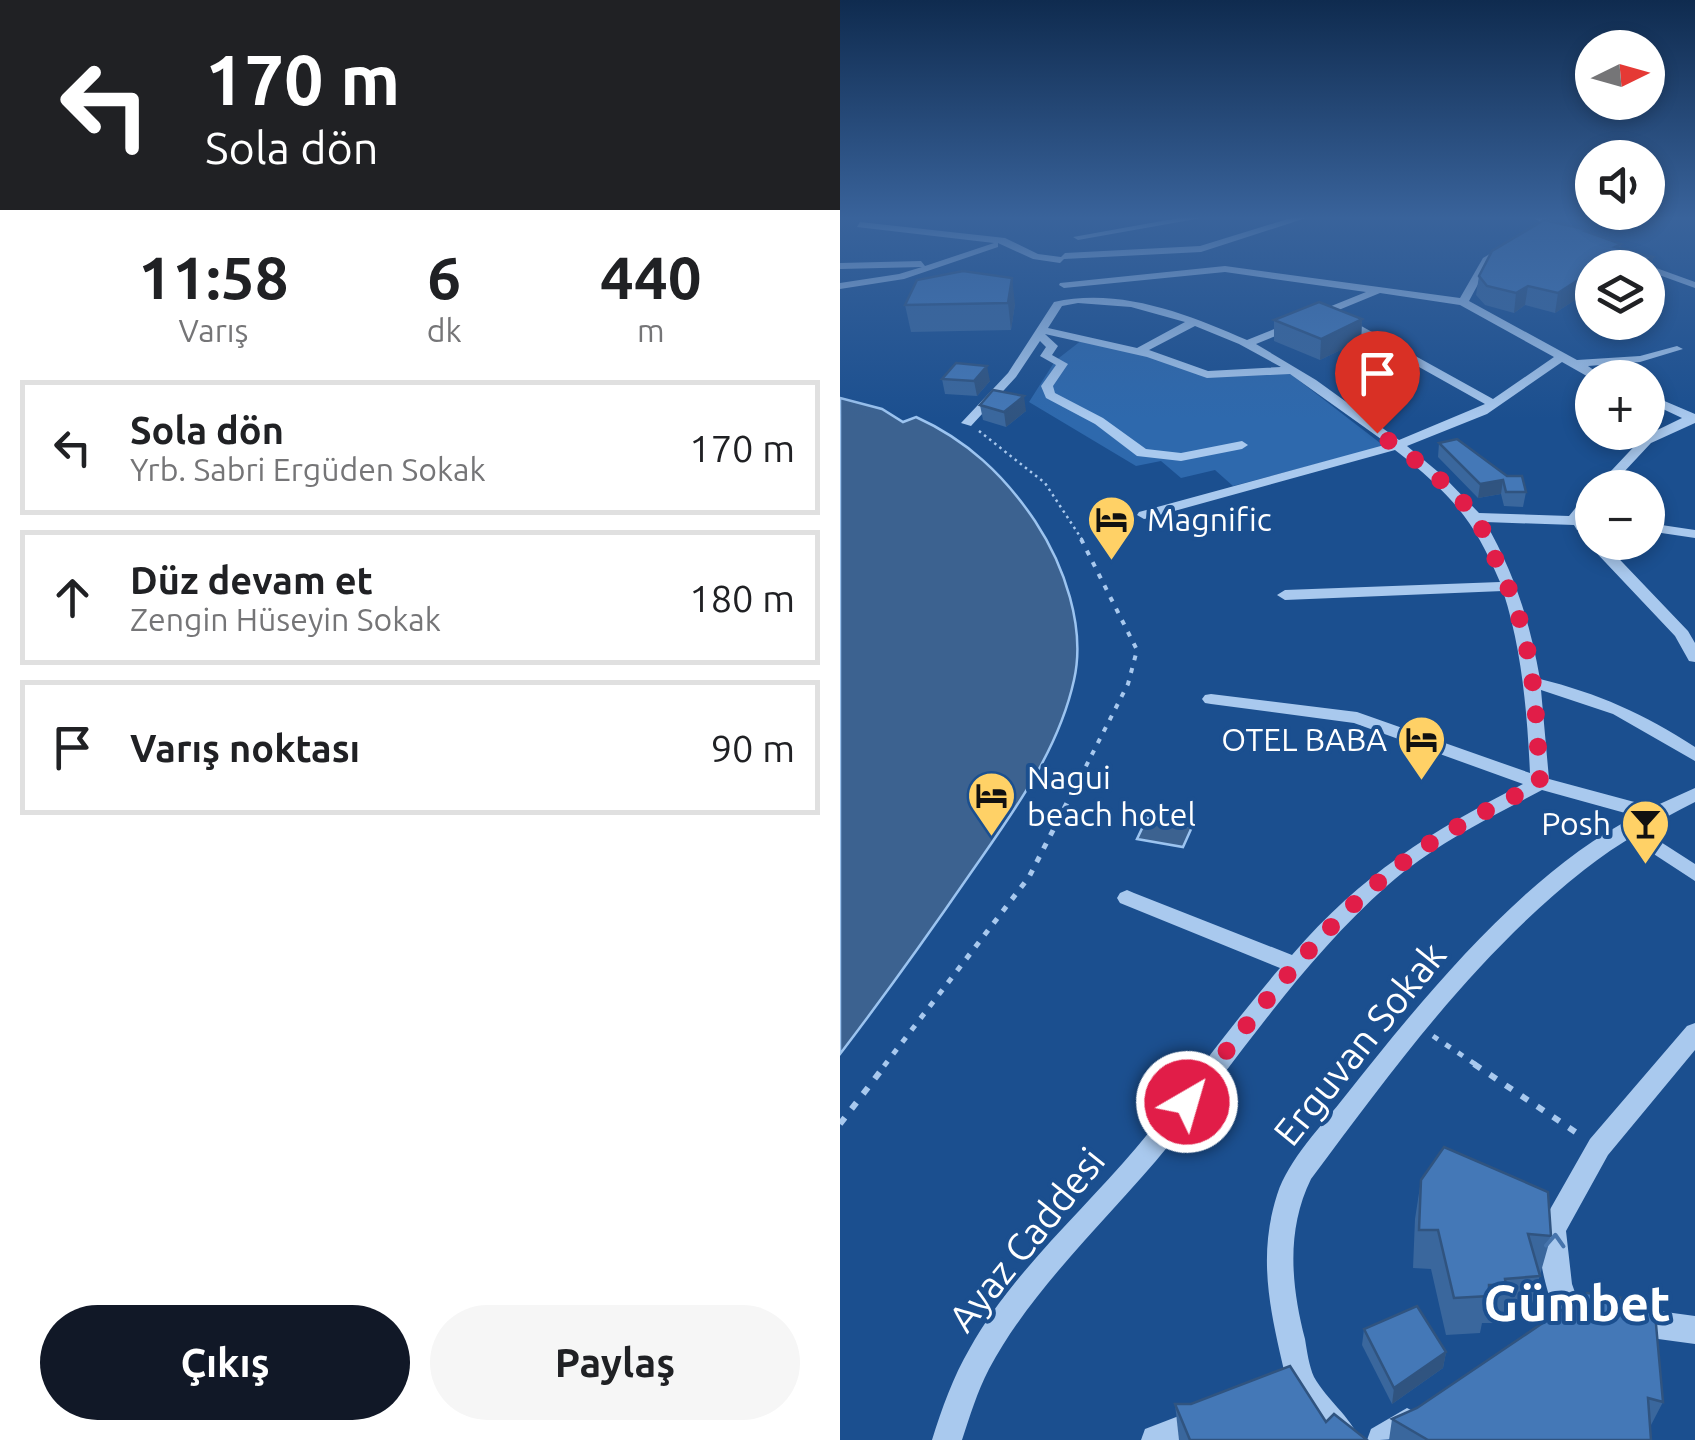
<!DOCTYPE html>
<html lang="tr">
<meta charset="utf-8">
<style>
:root{--surface:#fff;--page:#f6f6f6;--text:#202124;--muted:#757577;--line:#e0e0e0;--accent:#111827}
body{margin:0;font-family:Ubuntu,sans-serif;background:var(--page);color:var(--text);height:100vh;display:flex;flex-direction:column;font-size:38px;white-space:nowrap}
*{box-sizing:border-box;margin:0}
p{font-size:32px;color:var(--muted)}
.icon{flex:none;width:55px;height:55px;fill:none;stroke:currentColor;stroke-width:2;stroke-linecap:round;stroke-linejoin:round}
.map{position:relative;flex:1;overflow:hidden}
.details{display:flex;flex-direction:column;background:var(--surface);width:840px}
.details>*{flex:none}
.guide{background:#202124;color:#fff;overflow:hidden}
.needle{width:65px;rotate:85deg}
.controls{position:absolute;left:735px;top:30px;display:grid;gap:20px}
.controls a{display:grid;place-items:center;width:90px;height:90px;border-radius:50%;background:var(--surface);box-shadow:0 5px 15px #0003;font-size:50px}
.pin{position:absolute;display:grid;place-items:center;width:85px;height:85px;color:#fff;margin:-102px -42px;border-radius:50% 50% 50% 0;rotate:-45deg;box-shadow:0 0 10px #0007}
.pin .icon{rotate:45deg}
.me{position:absolute;width:110px;margin:-55px;rotate:38deg;stroke-linejoin:round;filter:drop-shadow(0 0 8px #0008)}
.turn{display:flex;align-items:center;gap:35px;height:210px;padding:0 40px;font-size:45px}
.turn .icon{width:130px;height:130px;stroke-width:2.5}
.turn b{display:block;font-size:70px;line-height:85px}
.eta{display:flex;justify-content:space-evenly;align-items:center;height:170px;text-align:center}
.eta b{font-size:60px;font-weight:600;line-height:70px}
.primary-button{display:flex;gap:20px;margin-top:auto;padding:20px 40px}
.primary-button a{flex:1;height:115px;border-radius:60px;background:var(--accent);color:#fff;font-size:40px;font-weight:600;line-height:115px;text-align:center}
.primary-button a+a{background:var(--page);color:var(--text)}
ul{padding:0;list-style:none}
li{display:flex;align-items:center;gap:30px;height:135px;margin:0 20px 15px;padding:0 20px;border:5px solid var(--line);border-radius:0px}
li div{flex:1}
li b{display:block;font-size:38px}
li em{font-style:normal}
main{display:flex;flex:1;min-height:0}
.map>svg:first-child{display:block}
.green{fill:#2e69ad}
.water{fill:#3c6290;stroke:#9cc4f0;stroke-width:2.5}
.lines{fill:none;stroke-linecap:round;stroke-linejoin:round}
.path-far3{stroke:#a9c9ee;stroke-width:2.5;stroke-dasharray:2.5 4;stroke-linecap:butt}
.path-far2{stroke:#a9c9ee;stroke-width:4;stroke-dasharray:5 8;stroke-linecap:butt}
.path-far1{stroke:#a9c9ee;stroke-width:5;stroke-dasharray:6 9;stroke-linecap:butt}
.path{stroke:#a9c9ee;stroke-width:6;stroke-dasharray:8 11;stroke-linecap:butt}
.minor{fill:#a9c9ee;fill-rule:evenodd}
.wall{fill:#3a679d}
.shaded-wall{fill:#305480}
.building{fill:#4478b7;stroke:#305480;stroke-width:2.5}
.oneway{stroke:#4674ac}
.route{stroke:#e11d48;stroke-width:18;stroke-dasharray:0 32.4}
.labels{text-anchor:middle;stroke-width:8;stroke-linejoin:round;paint-order:stroke}
.poi-label{font-size:32px;fill:#fff;stroke:#1b4f8f;text-anchor:start}
.near-street-label{font-size:38px;fill:#fff;stroke:#1b4f8f}
.near-district-label{font-size:50px;font-weight:bold;fill:#fff;stroke:#1b4f8f}
</style>
<main>
<section class="details">
<div class="guide">
<div class="turn"><svg class="icon" aria-label="left" viewBox="0 0 24 24"><path d="M17 20v-9H6M10 6l-5 5 5 5"/></svg><div><b>170 m</b>Sola dön</div></div>
</div>
<div class="eta">
<div><b>11:58</b><p>Varış</p></div>
<div><b>6</b><p>dk</p></div>
<div><b>440</b><p>m</p></div>
</div>
<ul>
<li><svg class="icon" aria-label="left" viewBox="0 0 24 24"><path d="M17 20v-9H6M10 6l-5 5 5 5"/></svg><div><b>Sola dön</b><p>Yrb. Sabri Ergüden Sokak</p></div><em>170 m</em></li>
<li><svg class="icon" aria-label="ahead" viewBox="0 0 24 24"><path d="M12 20V5M6 11l6-6 6 6"/></svg><div><b>Düz devam et</b><p>Zengin Hüseyin Sokak</p></div><em>180 m</em></li>
<li><svg class="icon" aria-label="arrive" viewBox="0 0 24 24"><path d="M6 21V4h12l-3 4 3 4H6"/></svg><div><b>Varış noktası</b></div><em>90 m</em></li>
</ul>
<div class="primary-button"><a>Çıkış</a><a>Paylaş</a></div>
</section>
<div class="map">
<svg width="855" height="1440" viewBox="0 0 855 1440">
<rect width="100%" height="100%" fill="#1b4f8f"/>
<polygon class="green" points="242,340 308,355 362,375 448,372 544,446 393,486 375,470 341,478 321,461 296,466 189,402 215,361"/>
<g class="water">
<path d="M0 398 42 409 63 422 76 417C127 440 164 475 195 521 224 565 246 627 234 680 218 753 171 815 130 874 88 935 45 995 0 1054Z"/>
<polygon points="307,818 352,827 343,847 297,839"/>
</g>
<g class="lines">
<polyline class="path-far3" points="139,431 205,483 243,541"/>
<polyline class="path-far2" points="241,539 297,650 288,684 243,772"/>
<g class="path-far1">
<polyline points="593,1036 638,1066"/>
<polyline points="44,1066 189,877 244,770"/>
</g>
<g class="path">
<polyline points="634,1064 743,1137"/>
<polyline points="0,1124 46,1064"/>
</g>
<g class="minor">
<polygon points="344,217 367,217 238,240 233,237"/>
<polygon points="454,217 469,217 361,252 224,259 220,263 193,259 158,243 158,247 64,279 0,289 0,283 59,274 82,267 0,269 0,263 81,261 85,266 154,243 17,227 20,222 165,238 198,254 221,257 225,253 360,246"/>
<polygon points="691,217 704,217 730,230 722,232"/>
<path d="M668 243 673 246 650 262 629 301 737 360 800 356 837 346 843 349 800 362 748 366 765 378 752 379 722 362 647 414 567 446 603 476 639 513 729 516 747 494 752 493V505L742 515 752 517V525H748L747 530H737L734 525 645 522C674 572 690 622 700 679 757 693 805 714 855 747V761L773 714 701 690 709 779 813 807 855 788V802C816 822 778 843 744 870 635 956 553 1069 471 1179 446 1230 451 1285 465 1339 467 1351 469 1366 474 1377 487 1400 510 1416 520 1440H486L451 1393 447 1383C432 1318 416 1261 437 1195 449 1158 482 1126 506 1095 582 999 685 872 796 816L702 790C649 818 593 845 548 885 462 961 400 1056 329 1145 269 1219 194 1285 149 1369 137 1392 130 1416 122 1440H92C102 1408 113 1377 130 1348 173 1272 240 1214 296 1148 346 1089 390 1026 440 968L280 903 277 898 280 893 287 890 294 893 452 955C522 874 590 832 683 784L514 723 371 704 365 703 362 699 365 695 371 694 517 712 690 773C687 711 682 650 663 591L445 600 437 595 445 590 660 582C633 518 610 493 555 450L309 518 304 519 297 515 299 512 548 444 450 374 367 378 307 357 205 334 218 346 212 355 228 364 213 386 215 393 263 418 306 449 341 453 402 441 408 445 402 449 341 461 297 456 255 424 206 398 201 386 216 365 200 356 206 347 200 341 176 377 131 426 121 423 168 373 214 302C279 287 348 314 407 340L526 292 385 272 224 288 219 285 220 283 385 266 620 298 643 258ZM540 293 620 305 714 357 653 399 505 317H497V321L645 404 559 440 476 380 416 344ZM238 303 291 307 345 322 297 348 208 328 222 306ZM355 326 399 344 441 367 368 371 309 350Z"/>
<polygon points="808,265 855,282 855,288 808,271 808,268 803,268"/>
<polygon points="808,394 855,414 855,423 811,443 769,488 755,488 803,437 842,418 808,402"/>
<polygon points="808,523 855,530 855,538 808,531"/>
<polygon points="752,538 752,542 763,542 848,631 855,643 855,662 849,661 835,636 749,545 747,542"/>
<polygon points="813,837 855,864 855,881 806,849 803,844 806,839"/>
<path d="M855 1023V1050L768 1155 726 1231 732 1284 738 1301 755 1306 759 1316 755 1326 745 1330 719 1323C708 1296 692 1248 704 1220L750 1139 847 1026Z"/>
<polygon points="796,1308 855,1316 855,1344 796,1336 786,1332 782,1322 786,1312"/>
<path d="M567 1408 577 1413 582 1423C572 1440 549 1440 527 1440L531 1429Z"/>
<polygon points="357,1409 367,1414 372,1424 367,1434 354,1440 301,1440 305,1429"/>
</g>
</g>
<g class="wall">
<polygon points="704,220 748,230 748,232 781,244 780,248 813,257 809,276 808,277 808,268 752,268 752,289 715,313 685,305 674,313 645,305 636,295 639,276 652,251"/>
<polygon points="77,280 175,304 171,330 71,332 65,305"/>
<polygon points="522,319 521,340 480,360 434,341 434,320"/>
<polygon points="102,379 150,381 137,396 105,394"/>
<polygon points="140,405 186,411 166,427 143,420"/>
<polygon points="599,443 686,492 683,507 664,506 661,494 638,498 598,457"/>
<polygon points="808,517 814,529 810,546 789,546 788,542 808,542"/>
<polygon points="581,1180 711,1236 689,1314 658,1317 656,1323 642,1323 640,1333 606,1335 591,1269 573,1268 575,1219"/>
<polygon points="747,1293 823,1402 810,1427 811,1440 549,1440 552,1419 577,1408"/>
<polygon points="524,1329 606,1352 603,1368 552,1404 522,1345"/>
<polygon points="335,1404 486,1422 527,1440 339,1440"/>
</g>
<g class="shaded-wall">
<polygon points="813,257 809,276 808,277 808,268 792,268"/>
<polygon points="752,271 752,289 715,313 718,293"/>
<polygon points="172,278 175,304 171,330 168,303"/>
<polygon points="688,286 685,305 674,313 676,293"/>
<polygon points="522,319 521,340 480,360 481,339"/>
<polygon points="147,366 150,381 137,396 134,381"/>
<polygon points="184,396 186,411 166,427 164,412"/>
<polygon points="663,480 661,494 638,498 640,484"/>
<polygon points="606,1352 603,1368 552,1404 554,1388"/>
</g>
<g class="building">
<polygon points="704,220 748,230 745,231 781,244 775,247 813,257 792,268 774,268 763,265 759,268 752,268 752,271 718,293 688,286 676,293 647,286 639,276 652,251"/>
<polygon points="123,271 172,278 168,303 65,305 77,280"/>
<polygon points="479,302 522,319 481,339 434,320"/>
<polygon points="116,363 147,366 134,381 102,379"/>
<polygon points="153,390 184,396 164,412 140,405"/>
<polygon points="617,439 667,476 682,476 686,492 666,492 663,480 640,484 599,443"/>
<polygon points="808,517 814,529 808,529"/>
<polygon points="604,1147 708,1192 711,1236 688,1234 700,1276 665,1279 666,1285 649,1285 649,1296 614,1298 598,1230 579,1230 581,1180"/>
<polygon points="747,1293 814,1302 823,1402 808,1398 811,1440 588,1440 552,1419 577,1408"/>
<polygon points="577,1306 606,1352 554,1388 524,1329"/>
<polygon points="450,1366 486,1422 494,1414 527,1440 350,1440 335,1404 351,1404"/>
</g>
<defs><path id="oneway-chevron" d="M-2-3.5L2.5 0L-2 3.5" fill="none" stroke-width="1.6" stroke-linecap="round" stroke-linejoin="round" transform="scale(2.5)"/></defs>
<use class="oneway" href="#oneway-chevron" transform="translate(715 1241) rotate(-87)"/>
<linearGradient id="sky" x2="0" y2="1"><stop stop-color="#0f2b4f"/><stop offset="0.52" stop-color="#39639b"/><stop offset="1" stop-color="#39639b" stop-opacity="0"/></linearGradient>
<rect width="855" height="419" fill="url(#sky)"/>
<g class="lines">
<path class="route" d="M347 1102C418 1011 489 911 586 846 622 822 662 803 700 783 695 696 695 640 656 560 649 546 644 530 636 518 612 485 570 455 537 433"/>
</g>
<defs>
<symbol id="hotel-pin" viewBox="-11 -11 22 30"><path d="M0 17L-7.5 6A9.5 9.5 0 1 1 7.5 6Z" fill="#ffd166" stroke="#1b4f8f"/><path d="M-6-4.5h1.5V1H6V5H4.5V3h-9V5H-6ZM-4 0a1.8 1.8 0 1 1 3.6 0ZM.5 0V-2.5h3Q6-2.5 6 0Z" fill="#111"/></symbol>
<symbol id="bar-pin" viewBox="-11 -11 22 30"><path d="M0 17L-7.5 6A9.5 9.5 0 1 1 7.5 6Z" fill="#ffd166" stroke="#1b4f8f"/><path d="M-6-5H6L.8 .8V4.5H3.5V6h-7V4.5H-.8V.8Z" fill="#111"/></symbol>
</defs>
<g fill-rule="evenodd">
<use href="#hotel-pin" x="244" y="492" width="55" height="75"/>
<use href="#hotel-pin" x="554" y="712" width="55" height="75"/>
<use href="#hotel-pin" x="124" y="768" width="55" height="75"/>
<use href="#bar-pin" x="778" y="796" width="55" height="75"/>
</g>
<g class="labels">
<g class="poi-label">
<text x="307" y="531">Magnific</text>
<text x="547" y="751" text-anchor="end">OTEL BABA</text>
<text x="187" y="789">Nagui<tspan x="187" dy="37">beach hotel</tspan></text>
<text x="771" y="835" text-anchor="end">Posh</text>
</g>
<g class="near-street-label">
<text transform="translate(520 1044) rotate(-51)" y="13">Erguvan Sokak</text>
<text transform="translate(187 1240) rotate(-51)" y="13">Ayaz Caddesi</text>
</g>
<g class="near-district-label">
<text x="737" y="1321">Gümbet</text>
</g>
</g>
</svg>
<div class="controls">
<a><svg class="needle" viewBox="-14 -14 28 28"><path d="M0-13l5 13h-10z" fill="#e53935"/><path d="M0 13l5-13h-10z" fill="#757577"/></svg></a>
<a><svg class="icon" aria-label="sound" viewBox="0 0 24 24"><path d="M4 9h4l5-4v14l-5-4H4zM17 9q2 3 0 6"/></svg></a>
<a><svg class="icon" aria-label="layers" viewBox="0 0 24 24"><path d="M12 4l9 5-9 5-9-5zM3 14l9 5 9-5"/></svg></a>
<a>+</a>
<a>−</a>
</div>
<div class="pin" style="left:537px;top:433px;background:#d93025"><svg class="icon" aria-label="arrive" viewBox="0 0 24 24"><path d="M6 21V4h12l-3 4 3 4H6"/></svg></div>
<svg class="me" style="left:347px;top:1102px" viewBox="-20 -20 40 40"><circle r="17" fill="#e11d48" stroke="#fff" stroke-width="3"/><path d="M0-11L8 9 0 5-8 9z" fill="#fff"/></svg>
</div>
</main>
